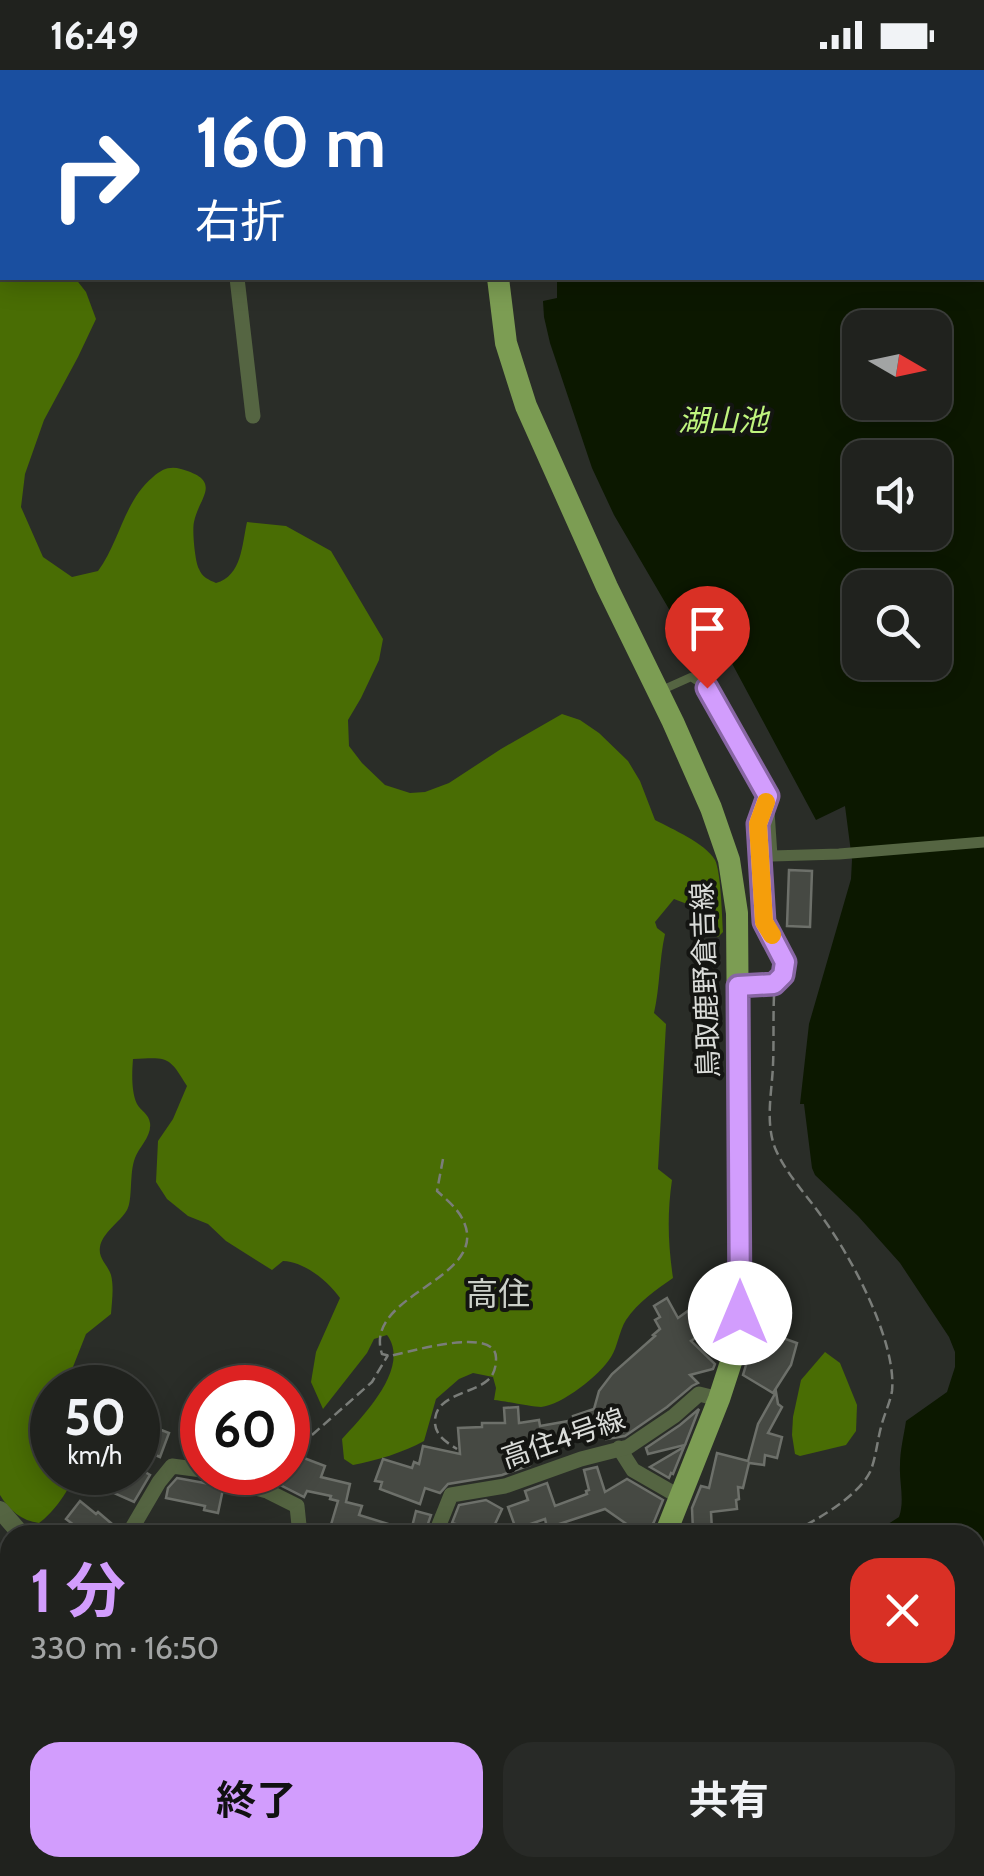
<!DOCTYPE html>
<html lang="ja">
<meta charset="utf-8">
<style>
:root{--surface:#20221e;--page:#282a27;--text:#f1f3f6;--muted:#a2a4a4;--line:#3d3f3c;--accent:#d29dfd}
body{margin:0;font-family:Cabin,"Noto Sans JP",sans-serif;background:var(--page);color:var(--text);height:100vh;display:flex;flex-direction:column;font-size:38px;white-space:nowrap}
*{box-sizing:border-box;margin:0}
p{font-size:32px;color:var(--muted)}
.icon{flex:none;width:55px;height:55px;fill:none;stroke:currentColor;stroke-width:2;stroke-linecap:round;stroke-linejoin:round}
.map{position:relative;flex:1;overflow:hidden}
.sheet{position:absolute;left:0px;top:1455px;width:985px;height:352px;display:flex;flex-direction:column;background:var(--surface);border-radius:30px 30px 0 0;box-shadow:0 5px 25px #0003,0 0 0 2px var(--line)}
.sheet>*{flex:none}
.guide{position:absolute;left:0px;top:0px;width:985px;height:210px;box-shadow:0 5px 25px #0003,0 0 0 2px var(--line);background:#1a4fa0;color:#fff;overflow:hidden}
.needle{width:65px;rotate:99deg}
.controls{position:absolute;left:842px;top:240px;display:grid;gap:20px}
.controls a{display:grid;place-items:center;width:110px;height:110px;border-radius:20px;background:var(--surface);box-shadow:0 5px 25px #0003,0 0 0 2px var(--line);font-size:50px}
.speed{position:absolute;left:30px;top:1295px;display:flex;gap:20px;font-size:50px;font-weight:700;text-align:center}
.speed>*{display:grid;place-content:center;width:130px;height:130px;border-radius:50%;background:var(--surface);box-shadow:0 5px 25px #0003,0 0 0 2px var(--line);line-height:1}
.speed small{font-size:25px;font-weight:400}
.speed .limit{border:15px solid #d22;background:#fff;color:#111}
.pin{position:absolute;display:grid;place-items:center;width:85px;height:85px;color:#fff;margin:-102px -42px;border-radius:50% 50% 50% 0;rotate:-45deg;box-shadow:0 0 10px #0007}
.pin .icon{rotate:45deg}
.me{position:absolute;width:110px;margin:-55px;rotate:0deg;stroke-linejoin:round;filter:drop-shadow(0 0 8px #0008)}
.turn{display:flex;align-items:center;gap:35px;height:210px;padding:0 30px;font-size:45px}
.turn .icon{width:130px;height:130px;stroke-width:2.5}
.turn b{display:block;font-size:70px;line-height:85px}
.round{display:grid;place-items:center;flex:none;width:105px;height:105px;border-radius:30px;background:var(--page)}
.head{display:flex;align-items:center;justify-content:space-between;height:170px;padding:0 30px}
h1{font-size:60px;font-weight:700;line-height:75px;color:var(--accent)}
.action{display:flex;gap:20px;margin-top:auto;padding:20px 30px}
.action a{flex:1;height:115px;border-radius:30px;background:var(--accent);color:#111;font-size:40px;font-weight:700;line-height:115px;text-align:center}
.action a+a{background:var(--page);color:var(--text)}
.status{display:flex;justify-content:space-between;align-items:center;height:70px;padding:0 50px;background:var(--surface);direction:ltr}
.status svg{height:28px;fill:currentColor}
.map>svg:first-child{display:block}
.forest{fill:#496d04}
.water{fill:#0c1800;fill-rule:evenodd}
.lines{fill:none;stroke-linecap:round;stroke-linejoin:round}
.stream{stroke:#0c1800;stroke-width:4}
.building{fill:#464943;stroke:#6d706a;stroke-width:2.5}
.path{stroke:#7a7d79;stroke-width:2.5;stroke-dasharray:10 5;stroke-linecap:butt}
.service{stroke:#556542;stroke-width:8}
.pedestrian{stroke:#556542;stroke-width:11}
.minor{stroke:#556542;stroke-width:15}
.tertiary{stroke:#556542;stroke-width:18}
.primary{stroke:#7c9d53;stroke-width:22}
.route-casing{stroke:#8866a4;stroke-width:25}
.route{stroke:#d29dfd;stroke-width:18}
.slow{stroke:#f59e0b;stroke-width:18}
.labels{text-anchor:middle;stroke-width:8;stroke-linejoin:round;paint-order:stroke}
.street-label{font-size:28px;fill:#dadcd9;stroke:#141512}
.water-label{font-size:30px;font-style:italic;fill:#bff47e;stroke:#141512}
.quarter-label{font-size:32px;fill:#ccd0c9;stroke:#141512}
</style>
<div class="status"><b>16:49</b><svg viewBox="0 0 49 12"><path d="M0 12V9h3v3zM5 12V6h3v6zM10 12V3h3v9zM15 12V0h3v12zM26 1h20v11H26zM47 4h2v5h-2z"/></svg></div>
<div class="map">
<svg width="984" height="1806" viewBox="0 0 984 1806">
<rect width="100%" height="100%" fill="#2a2d28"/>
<g class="forest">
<path d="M0 170H2V208H75L86 222 96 249 78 287 44 350 25 404 21 437 43 487 72 507 98 501C120 471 124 431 153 407 162 399 170 396 181 399 224 411 199 427 194 452 192 460 195 492 199 499 202 507 209 510 216 513 242 506 242 474 247 452L286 456 331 481 383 569 379 590 361 628 348 650 349 676 362 693 385 715 410 723 425 722 449 713 501 679 562 644 580 650 599 663 628 691 640 711 655 750C672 759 705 773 715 790 721 802 722 847 723 862L718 867 710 862V849L700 839 674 829 655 852 657 858 665 864C659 891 660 917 654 943L666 954 658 1099 672 1110C667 1144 668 1174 673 1208 656 1220 638 1232 626 1250 619 1261 618 1276 611 1287 600 1305 562 1335 541 1337 533 1337 505 1331 494 1330L496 1318 493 1307 473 1303 459 1309 436 1329 424 1371C405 1382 375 1391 353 1395L344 1389 342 1369C364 1345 411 1297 387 1265L374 1269 367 1283 323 1339 311 1312 316 1282 340 1228C328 1211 305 1192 283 1191L272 1200 226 1171 208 1154 188 1146 167 1129 156 1112 158 1071 173 1049 187 1016C169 986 168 987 133 989 132 1002 131 1021 137 1034 141 1041 149 1044 150 1053 152 1066 139 1077 135 1088 129 1103 133 1130 127 1140 120 1152 102 1163 100 1177 98 1189 108 1195 111 1205 114 1217 112 1231 111 1244L86 1264 65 1317 52 1318V1402L74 1403C71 1419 53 1443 39 1453 22 1451 9 1440 0 1425Z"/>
<polygon points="825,1282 840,1293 857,1335 856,1361 846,1375 800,1386 795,1384 792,1365 793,1347 801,1310"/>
</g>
<path class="water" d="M571 0H984V1806H585V1798H975V1465H871L899 1447C905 1430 899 1413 900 1395 900 1380 904 1365 906 1351L947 1322 955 1297V1282L949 1267 900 1193 858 1146 815 1105 812 1098 804 1034H800L809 954 851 809 852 790 845 736 816 750 728 586 697 587 614 445 592 398 550 273 544 247 543 231 557 228V208H982V2H571ZM860 258H935V332H860ZM860 388H935V462H860ZM860 518H935V592H860Z"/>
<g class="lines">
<g class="stream">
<polyline points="384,1798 392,1806"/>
<polyline points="78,1806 85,1798"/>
</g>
</g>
<g class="building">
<polygon points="789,800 812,801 810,857 787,856"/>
<polygon points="667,1228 678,1248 692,1238 694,1240 702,1234 706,1239 717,1228 725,1236 713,1249 716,1254 691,1271 715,1294 713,1299 690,1305 698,1313 692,1316 667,1337 625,1366 606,1369 603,1358 595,1359 593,1355 566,1364 568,1374 539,1379 540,1386 530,1387 530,1395 502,1405 448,1414 440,1423 425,1418 420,1434 380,1419 382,1412 375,1411 383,1389 412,1398 414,1392 419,1394 423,1376 460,1384 458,1358 482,1357 482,1353 505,1353 504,1338 518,1337 519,1353 539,1350 540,1356 574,1350 573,1346 594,1339 599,1321 612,1304 655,1266 653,1265 660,1259 655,1250 660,1247 654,1236"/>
<polygon points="769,1263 797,1273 791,1295 773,1323 743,1305 750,1282 760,1288"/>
<polygon points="776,1322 778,1334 782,1337 768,1363 782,1367 777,1388 765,1385 764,1395 749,1393 743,1418 738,1417 739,1429 736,1430 737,1439 711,1442 712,1460 693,1461 692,1438 701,1416 709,1418 717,1383 748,1391 758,1354"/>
<polygon points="699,1339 685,1375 648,1384 646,1378 680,1355"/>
<polygon points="138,1342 154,1349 151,1356 169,1363 160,1387 138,1378"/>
<polygon points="192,1342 202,1345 202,1366 182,1360 186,1348 190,1350"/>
<polygon points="684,1377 673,1404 671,1403 669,1408 650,1397"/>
<polygon points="288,1382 325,1396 321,1407 350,1414 346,1432 362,1436 359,1445 411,1461 416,1441 431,1445 424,1465 357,1465 330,1458 338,1431 330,1429 331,1426 307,1421 304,1427 272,1411 241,1402 288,1402"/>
<polygon points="597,1397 605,1422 627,1409 663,1430 654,1452 645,1465 622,1465 628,1455 605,1439 547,1458 545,1449 516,1459 508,1437 528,1430 525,1421 547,1413 555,1436 587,1424 586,1421 589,1420 584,1400"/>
<polygon points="138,1398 150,1405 134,1432 89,1412 94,1402 119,1402 130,1407 132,1402 138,1402"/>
<polygon points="177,1408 210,1414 223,1419 218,1443 204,1440 205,1436 166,1428 168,1418"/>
<polygon points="486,1430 502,1439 490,1465 454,1465 459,1455 452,1453 459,1435"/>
<polygon points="80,1431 96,1444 98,1442 118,1459 117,1465 87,1465 66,1449"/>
</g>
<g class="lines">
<g class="path">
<path d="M774 926C773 949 774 972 773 995 772 1022 765 1051 775 1078 786 1104 806 1124 822 1147 851 1186 897 1272 892 1321 890 1333 884 1345 881 1357 877 1372 876 1388 870 1402 857 1428 812 1453 786 1465"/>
<path d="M443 1089 437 1121C446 1129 458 1139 463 1150 492 1210 362 1223 382 1284L390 1286C409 1282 498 1255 496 1289 496 1297 494 1305 488 1310 472 1324 436 1325 435 1350 434 1365 446 1372 457 1379"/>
<polyline points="288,1353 297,1339 305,1339 308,1345 311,1364"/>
<polyline points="312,1365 372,1312 388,1285"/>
</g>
<polyline class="service" points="662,620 691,607 707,618 768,726 758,754 764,852 785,892 783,905 774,915 742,916"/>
<polyline class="pedestrian" points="768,726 772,786 839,784 984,772"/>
<g class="minor">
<polyline points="89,0 90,2"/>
<polyline points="421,2 421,0"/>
<polyline points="0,125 2,125"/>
<polyline points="237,208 253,346"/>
<polyline points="619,1378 633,1400 680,1427"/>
<polyline points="211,1402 237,1413 267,1421 297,1436 300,1465"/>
<polyline points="128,1465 159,1412 172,1396 202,1400"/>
<polyline points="435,1465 451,1425 505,1416 581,1389 628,1377 674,1346 699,1324 719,1329"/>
<polyline points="0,1624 10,1612"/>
<polyline points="317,1806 319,1798"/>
</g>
<g class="tertiary">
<polyline points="0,1440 22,1465"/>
<polyline points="486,1798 497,1806"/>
</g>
<g class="primary">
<polyline points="480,2 480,0"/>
<polyline points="498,208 506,273 526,336 607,517 673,652 711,738 729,790 737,843 740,1243 733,1286 719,1329 665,1465"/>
<polyline points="506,1806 508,1798"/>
</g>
</g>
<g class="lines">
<defs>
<polyline id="route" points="707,618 768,726 758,754 764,852 785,892 783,905 774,914 738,916 740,1243"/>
</defs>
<use href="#route" class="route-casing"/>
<use href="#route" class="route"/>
<polyline class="slow" points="766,732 758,754 764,852 772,865"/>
</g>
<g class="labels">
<g class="street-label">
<text transform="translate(705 910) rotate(-92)" y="10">鳥取鹿野倉吉線</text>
<text transform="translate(563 1368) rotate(-19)" y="10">高住4号線</text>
</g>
<g class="water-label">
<text x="723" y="361">湖山池</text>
</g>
<g class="quarter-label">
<text x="498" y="1235">高住</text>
</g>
</g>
</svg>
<div class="controls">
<a><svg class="needle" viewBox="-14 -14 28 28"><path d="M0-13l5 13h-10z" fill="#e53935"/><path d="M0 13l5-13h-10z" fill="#a2a4a4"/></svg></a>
<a><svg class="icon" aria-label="sound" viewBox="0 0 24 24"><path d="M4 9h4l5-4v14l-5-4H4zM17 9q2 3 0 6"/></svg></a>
<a><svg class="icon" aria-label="search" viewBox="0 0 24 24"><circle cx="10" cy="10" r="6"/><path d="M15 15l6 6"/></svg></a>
</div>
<div class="speed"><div>50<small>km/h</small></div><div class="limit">60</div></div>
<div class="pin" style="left:707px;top:618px;background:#d93025"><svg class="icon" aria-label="arrive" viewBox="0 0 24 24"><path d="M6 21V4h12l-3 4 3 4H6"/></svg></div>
<svg class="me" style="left:740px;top:1243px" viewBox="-20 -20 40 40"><circle r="19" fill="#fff"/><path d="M0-13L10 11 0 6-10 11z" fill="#d29dfd"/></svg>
<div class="guide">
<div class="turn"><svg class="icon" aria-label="right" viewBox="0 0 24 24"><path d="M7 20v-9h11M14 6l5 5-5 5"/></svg><div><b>160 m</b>右折</div></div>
</div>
<section class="sheet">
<div class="head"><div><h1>1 分</h1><p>330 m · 16:50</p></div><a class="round" style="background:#d93025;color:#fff"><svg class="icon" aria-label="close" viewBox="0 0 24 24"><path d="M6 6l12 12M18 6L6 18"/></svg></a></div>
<div class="action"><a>終了</a><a>共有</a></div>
</section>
</div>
